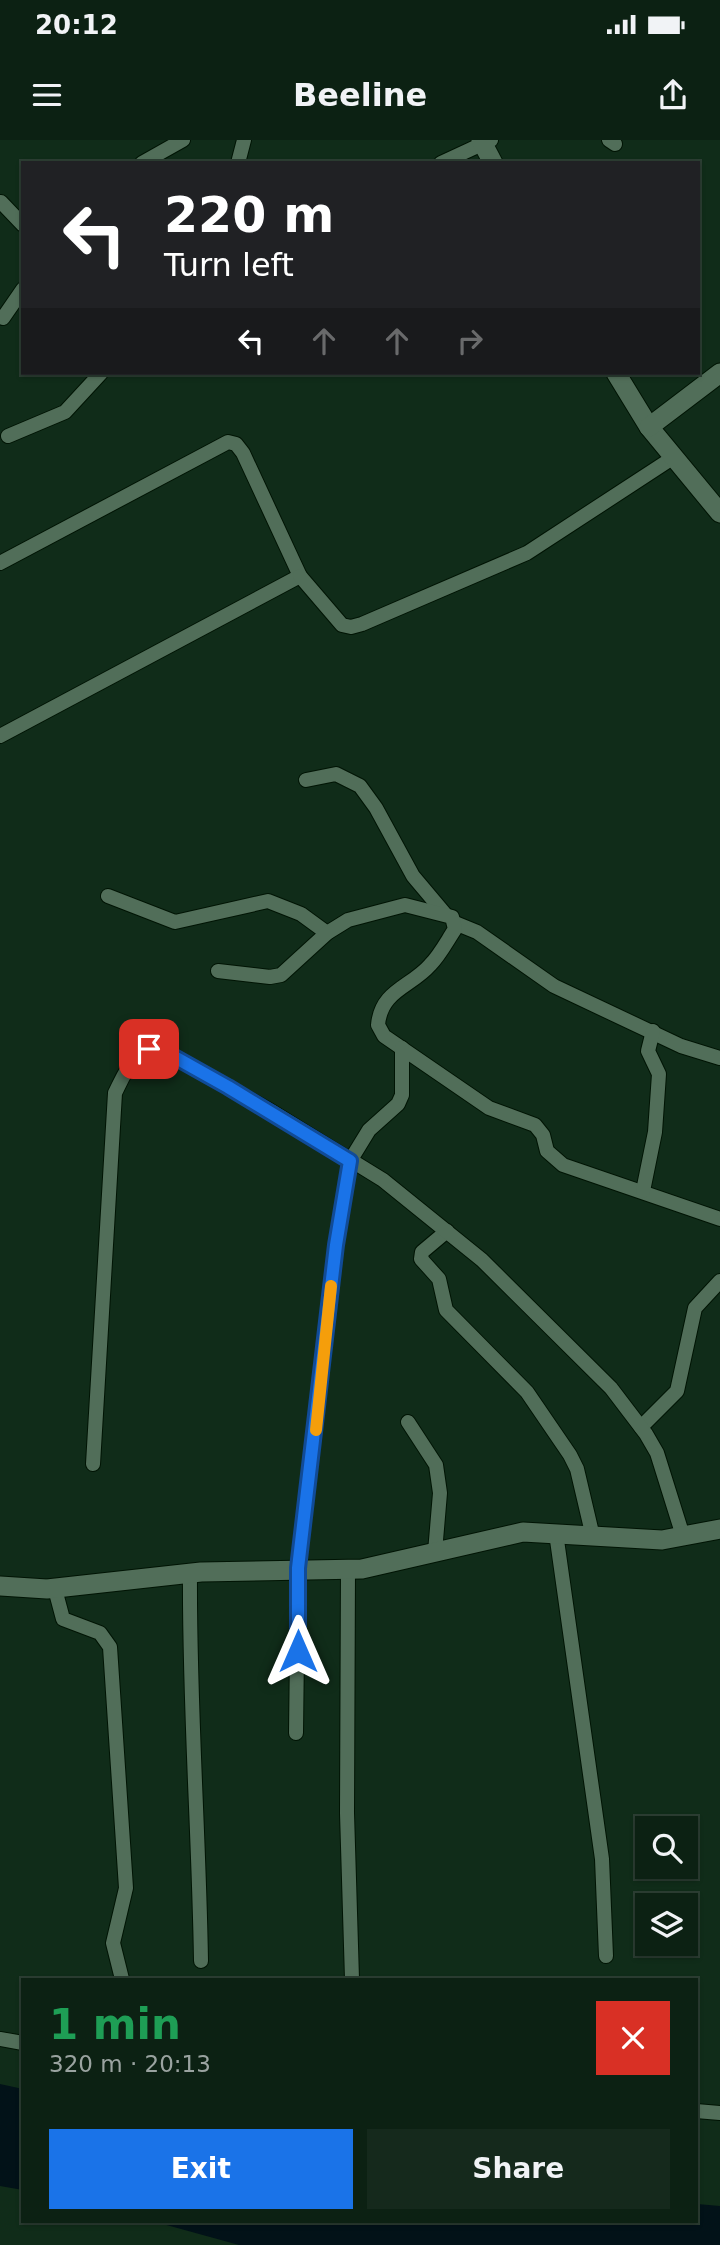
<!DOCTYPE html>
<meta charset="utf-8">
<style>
:root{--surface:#0c2113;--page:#15291c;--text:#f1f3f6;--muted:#9aa3a0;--line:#2c3e33;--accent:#1a73e8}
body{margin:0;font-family:"DejaVu Sans",sans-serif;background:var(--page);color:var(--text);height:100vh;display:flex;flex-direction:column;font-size:26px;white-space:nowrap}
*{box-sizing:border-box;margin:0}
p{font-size:23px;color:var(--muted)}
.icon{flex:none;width:38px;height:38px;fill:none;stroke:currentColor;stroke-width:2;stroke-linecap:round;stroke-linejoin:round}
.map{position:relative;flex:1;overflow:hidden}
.panel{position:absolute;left:21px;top:1838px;width:677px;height:245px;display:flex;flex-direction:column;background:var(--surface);border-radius:0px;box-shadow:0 2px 5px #0004,0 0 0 2px var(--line)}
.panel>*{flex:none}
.guide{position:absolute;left:21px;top:21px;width:679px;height:214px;border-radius:0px;box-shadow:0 2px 5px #0004,0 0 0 2px var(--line);background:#202124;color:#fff;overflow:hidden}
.tools{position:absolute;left:635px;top:1676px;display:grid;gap:14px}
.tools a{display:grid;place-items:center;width:63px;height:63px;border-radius:0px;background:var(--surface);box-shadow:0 2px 5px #0004,0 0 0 2px var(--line);font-size:35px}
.pin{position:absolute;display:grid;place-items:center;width:60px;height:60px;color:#fff;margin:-30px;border-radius:14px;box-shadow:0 4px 10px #0006}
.me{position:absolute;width:77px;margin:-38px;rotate:0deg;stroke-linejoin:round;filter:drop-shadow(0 0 5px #0008)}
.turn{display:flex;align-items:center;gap:24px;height:147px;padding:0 28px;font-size:32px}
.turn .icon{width:91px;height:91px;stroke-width:2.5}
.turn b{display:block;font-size:49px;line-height:60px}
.lanes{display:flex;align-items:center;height:66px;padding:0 28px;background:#0003;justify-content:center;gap:35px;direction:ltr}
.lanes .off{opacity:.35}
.round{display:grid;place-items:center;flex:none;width:74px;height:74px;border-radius:0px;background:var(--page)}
.headline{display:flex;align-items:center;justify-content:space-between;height:119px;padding:0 28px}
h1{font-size:42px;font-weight:700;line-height:52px;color:#1e9e55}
.button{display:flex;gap:14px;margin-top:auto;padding:14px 28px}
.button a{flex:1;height:80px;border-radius:0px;background:var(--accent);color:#fff;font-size:28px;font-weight:700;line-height:80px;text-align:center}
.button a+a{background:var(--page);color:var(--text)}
.status{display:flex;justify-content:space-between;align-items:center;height:49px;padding:0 35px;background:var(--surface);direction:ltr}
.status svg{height:19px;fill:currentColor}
header{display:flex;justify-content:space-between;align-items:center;height:91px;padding:0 28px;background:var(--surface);font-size:32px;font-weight:700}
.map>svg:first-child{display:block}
.water{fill:#021218}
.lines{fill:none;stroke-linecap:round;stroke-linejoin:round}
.street-casing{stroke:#001404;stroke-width:16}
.secondary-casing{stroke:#001404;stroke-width:21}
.street{stroke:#516e59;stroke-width:14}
.secondary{stroke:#516e59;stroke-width:19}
.route-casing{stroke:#114b97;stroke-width:18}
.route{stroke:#1a73e8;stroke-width:12}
.slow{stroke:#f59e0b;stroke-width:12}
</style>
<div class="status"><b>20:12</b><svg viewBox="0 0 49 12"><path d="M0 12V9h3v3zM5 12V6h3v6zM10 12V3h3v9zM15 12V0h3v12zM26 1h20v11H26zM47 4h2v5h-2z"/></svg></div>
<header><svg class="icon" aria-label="menu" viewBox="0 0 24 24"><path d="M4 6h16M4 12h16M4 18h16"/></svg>Beeline<svg class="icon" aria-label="share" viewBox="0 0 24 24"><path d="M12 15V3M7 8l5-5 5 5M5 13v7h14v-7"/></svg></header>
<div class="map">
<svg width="720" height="2105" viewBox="0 0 720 2105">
<rect width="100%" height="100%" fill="#102c19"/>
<g class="water">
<polygon points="0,1944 23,1949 23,2050 0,2046"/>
<polygon points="697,2064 720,2066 720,2105 239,2105 152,2081 696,2081"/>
</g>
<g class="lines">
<defs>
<g id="street">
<polyline points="609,0 615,4"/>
<polyline points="142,23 183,0"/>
<polyline points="238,23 244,0"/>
<polyline points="441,23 491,0"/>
<polyline points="1,62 23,85"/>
<polyline points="3,178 23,149"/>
<polyline points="8,296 65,272 101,233"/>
<polyline points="0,423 228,302 236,304 243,313 300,436 0,596"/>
<polyline points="300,436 342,485 351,487 362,484 527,413 674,317"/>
<polyline points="306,640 336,634 360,646 376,668 413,736 445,774"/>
<polyline points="108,756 175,782 268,761 301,774 327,793"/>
<polyline points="455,783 477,792 554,846 681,906 720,918"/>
<path d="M218 831 270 837 281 835 327 793 348 780 405 765 452 777 455 789C447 801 440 815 430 825 411 847 381 850 378 885L384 896 489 968 535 985 543 995 547 1011 563 1025 720 1079"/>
<polyline points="643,1051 655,992 659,934 648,911 653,891"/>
<polyline points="447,1091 422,1112 421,1119 439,1139 446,1170 527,1252 570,1315 577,1329 593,1397"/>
<polyline points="408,1282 436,1325 440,1353 435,1412"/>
<polyline points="641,1287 677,1251 695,1168 720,1141"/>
<path d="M93 1324 115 953C126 931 134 907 162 910L271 971 383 1040 482 1120 611 1248 646 1294 657 1313 683 1396"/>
<polyline points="556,1393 602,1719 606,1816"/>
<polyline points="348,1429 347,1673 352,1839"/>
<path d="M190 1433C189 1563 199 1692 201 1821"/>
<polyline points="55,1449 63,1479 100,1493 110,1507 126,1748 113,1803 122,1839"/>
<polyline points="296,1593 298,1428 336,1105 350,1021 369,990 398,964 402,955 402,908"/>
<polyline points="0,1899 23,1903"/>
<polyline points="696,1971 720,1973"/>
</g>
<g id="secondary">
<polyline points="481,0 493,23"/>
<polyline points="616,233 649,287 720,373"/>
<polyline points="649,287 720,233"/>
<polyline points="0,1446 47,1449 201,1432 362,1429 523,1392 662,1400 720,1389"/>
</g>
</defs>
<use href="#street" class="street-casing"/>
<use href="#secondary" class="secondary-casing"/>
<use href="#street" class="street"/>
<use href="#secondary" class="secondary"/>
</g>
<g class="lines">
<defs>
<polyline id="route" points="149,909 162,910 228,947 350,1021 336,1105 298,1428 298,1511"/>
</defs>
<use href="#route" class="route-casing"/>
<use href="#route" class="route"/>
<polyline class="slow" points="316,1290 331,1146"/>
</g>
</svg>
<div class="tools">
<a><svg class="icon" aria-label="search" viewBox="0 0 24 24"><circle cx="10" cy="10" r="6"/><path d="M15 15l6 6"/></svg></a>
<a><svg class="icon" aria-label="layers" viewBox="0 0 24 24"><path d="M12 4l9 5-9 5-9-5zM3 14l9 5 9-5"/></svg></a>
</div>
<div class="pin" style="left:149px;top:909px;background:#d93025"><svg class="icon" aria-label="arrive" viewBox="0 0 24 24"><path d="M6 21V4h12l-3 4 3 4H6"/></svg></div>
<svg class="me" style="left:298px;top:1511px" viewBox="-20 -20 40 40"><path d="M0-17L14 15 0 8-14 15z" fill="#1a73e8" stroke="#fff" stroke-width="4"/></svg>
<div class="guide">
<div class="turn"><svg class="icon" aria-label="left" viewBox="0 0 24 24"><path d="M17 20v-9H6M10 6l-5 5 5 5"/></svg><div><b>220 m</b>Turn left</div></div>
<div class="lanes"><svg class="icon" aria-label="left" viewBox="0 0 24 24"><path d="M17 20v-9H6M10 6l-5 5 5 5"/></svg><svg class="icon off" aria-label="ahead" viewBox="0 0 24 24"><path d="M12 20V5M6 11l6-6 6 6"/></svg><svg class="icon off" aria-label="ahead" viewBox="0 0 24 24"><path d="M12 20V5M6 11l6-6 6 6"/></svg><svg class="icon off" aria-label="right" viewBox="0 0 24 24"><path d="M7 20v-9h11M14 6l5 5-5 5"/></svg></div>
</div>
<section class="panel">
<div class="headline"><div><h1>1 min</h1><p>320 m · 20:13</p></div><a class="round" style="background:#d93025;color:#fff"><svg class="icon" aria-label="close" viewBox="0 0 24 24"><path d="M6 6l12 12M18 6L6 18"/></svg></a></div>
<div class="button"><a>Exit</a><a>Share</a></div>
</section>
</div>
